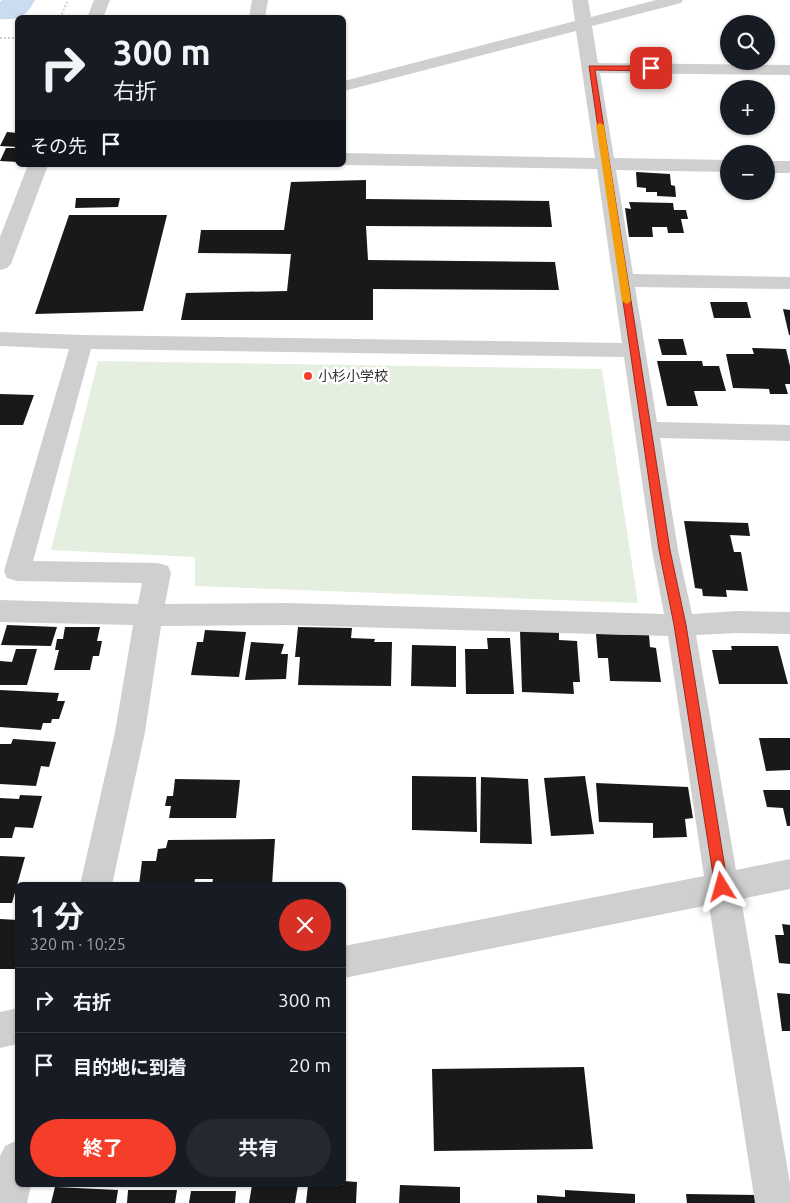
<!DOCTYPE html>
<html lang="ja">
<meta charset="utf-8">
<style>
:root{--surface:#171b24;--page:#242831;--text:#f1f3f6;--muted:#9ea1a6;--line:#363941;--accent:#f43e29}
body{margin:0;font-family:Ubuntu,"Noto Sans JP",sans-serif;background:var(--page);color:var(--text);height:100vh;display:flex;flex-direction:column;font-size:19px;white-space:nowrap}
*{box-sizing:border-box;margin:0}
p{font-size:16px;color:var(--muted)}
.icon{flex:none;width:28px;height:28px;fill:none;stroke:currentColor;stroke-width:2;stroke-linecap:round;stroke-linejoin:round}
.map{position:relative;flex:1;overflow:hidden}
.details{position:absolute;left:15px;top:882px;width:331px;height:305px;display:flex;flex-direction:column;background:var(--surface);border-radius:8px;box-shadow:0 1px 4px #0004}
.details>*{flex:none}
.top-card{position:absolute;left:15px;top:15px;width:331px;height:152px;border-radius:8px;box-shadow:0 1px 4px #0004;background:#171b24;color:var(--text);overflow:hidden}
.fabs{position:absolute;left:720px;top:15px;display:grid;gap:10px}
.fabs a{display:grid;place-items:center;width:55px;height:55px;border-radius:50%;background:var(--surface);box-shadow:0 1px 4px #0004;font-size:25px}
.pin{position:absolute;display:grid;place-items:center;width:42px;height:42px;color:#fff;margin:-21px;border-radius:10px;box-shadow:0 2px 8px #0006}
.me{position:absolute;width:55px;margin:-28px;rotate:352deg;stroke-linejoin:round;filter:drop-shadow(0 0 4px #0008)}
.turn{display:flex;align-items:center;gap:18px;height:105px;padding:0 15px;font-size:22px}
.turn .icon{width:65px;height:65px;stroke-width:2.5}
.turn b{display:block;font-size:35px;line-height:42px}
.then{display:flex;align-items:center;height:48px;padding:0 15px;background:#0003;gap:10px;font-size:19px}
.round{display:grid;place-items:center;flex:none;width:52px;height:52px;border-radius:26px;background:var(--page)}
.summary{display:flex;align-items:center;justify-content:space-between;height:85px;padding:0 15px}
h1{font-size:30px;font-weight:700;line-height:38px}
.cta{display:flex;gap:10px;margin-top:auto;padding:10px 15px}
.cta a{flex:1;height:58px;border-radius:30px;background:var(--accent);color:#fff;font-size:20px;font-weight:700;line-height:58px;text-align:center}
.cta a+a{background:var(--page);color:var(--text)}
ul{padding:0;list-style:none}
li{display:flex;align-items:center;gap:15px;height:65px;padding:0 15px;border-top:1px solid var(--line)}
li div{flex:1}
li b{display:block;font-size:19px}
li em{font-style:normal}
.map>svg:first-child{display:block}
.green{fill:#e5efdf}
.water{fill:#cbdbf0}
.building{fill:#191919}
.lines{fill:none;stroke-linecap:round;stroke-linejoin:round}
.path{stroke:#cfcfcf;stroke-width:2;stroke-dasharray:2 2;stroke-linecap:butt}
.minor{fill:#cfcfcf;fill-rule:evenodd}
.route{fill:#f43e29;stroke:#9f281b}
.slow{fill:#f59e0b}
.poi-dot{fill:#f43e29;stroke:#fff;stroke-width:2}
.labels{text-anchor:middle;stroke-width:5;stroke-linejoin:round;paint-order:stroke}
.poi-label{font-size:14px;fill:#323232;stroke:#fff;text-anchor:start}
</style>
<div class="map">
<svg width="790" height="1203" viewBox="0 0 790 1203">
<rect width="100%" height="100%" fill="#fff"/>
<polygon class="green" points="98,361 602,369 638,603 195,586 195,557 51,550"/>
<path class="water" d="M2 0H35C26 17 19 20 0 19V2Z"/>
<g class="building">
<polygon points="7,132 18,133 18,147 0,146"/>
<polygon points="6,148 18,148 18,162 0,161"/>
<polygon points="636,172 670,174 671,185 675,186 676,197 657,196 657,192 646,192 646,188 637,187"/>
<polygon points="366,180 366,199 549,201 552,227 366,226 368,260 555,262 559,290 373,289 373,320 181,320 186,293 287,291 291,254 198,253 201,230 284,230 291,182"/>
<polygon points="76,198 120,198 118,207 75,208"/>
<polygon points="629,202 673,203 674,210 686,210 688,219 681,219 684,233 668,233 667,227 652,227 653,237 629,237 625,208 631,209"/>
<polygon points="69,215 167,215 143,311 35,314"/>
<polygon points="710,302 747,302 751,318 714,318"/>
<polygon points="783,309 790,310 790,335 789,335"/>
<polygon points="658,339 683,339 687,355 662,355"/>
<polygon points="752,348 786,349 790,366 790,384 785,384 788,394 770,394 769,389 733,388 726,354 754,354"/>
<polygon points="657,361 702,361 703,366 719,366 726,391 694,391 698,406 667,406"/>
<polygon points="0,394 34,395 23,425 0,425"/>
<polygon points="684,521 748,523 750,536 730,535 734,552 741,552 748,591 726,590 727,597 703,596 702,589 695,588"/>
<polygon points="7,625 57,627 51,646 1,645"/>
<polygon points="65,627 100,627 97,641 102,641 99,656 93,656 90,670 54,670 59,650 55,650 57,639 63,639"/>
<polygon points="298,627 352,628 351,638 375,639 374,642 392,642 391,686 298,685 300,657 295,657"/>
<polygon points="205,630 246,632 239,677 191,675 197,642 203,642"/>
<polygon points="520,631 559,632 559,640 577,641 580,682 573,682 574,694 522,692"/>
<polygon points="596,634 649,635 650,647 656,648 661,682 610,681 608,658 598,658"/>
<polygon points="487,638 510,638 514,694 466,694 465,649 488,649"/>
<polygon points="251,642 284,644 281,654 288,654 286,679 245,680"/>
<polygon points="412,645 456,646 456,687 411,686"/>
<polygon points="731,646 778,646 788,684 719,684 712,650 732,650"/>
<polygon points="16,649 37,649 27,685 0,685 0,661 12,662"/>
<polygon points="0,690 59,693 57,701 65,701 59,719 52,719 51,723 43,723 41,730 0,727"/>
<polygon points="759,738 790,738 790,770 766,771"/>
<polygon points="13,739 56,742 49,767 41,766 36,786 0,784 0,744 11,744"/>
<polygon points="412,776 476,777 477,832 412,830"/>
<polygon points="585,776 594,834 551,836 544,778"/>
<polygon points="481,777 528,779 532,844 480,843"/>
<polygon points="175,779 240,780 236,818 169,818 171,806 165,806 167,796 173,796"/>
<polygon points="596,783 688,787 693,818 685,819 687,837 653,838 653,823 599,822"/>
<polygon points="763,790 790,790 790,826 787,826 783,808 767,807"/>
<polygon points="20,795 42,796 33,828 15,827 12,838 0,838 0,798 19,799"/>
<polygon points="275,839 272,885 212,885 213,879 195,879 194,885 139,885 142,861 156,861 158,849 166,848 168,840"/>
<polygon points="0,856 25,857 12,903 0,903"/>
<polygon points="0,919 18,920 18,969 0,969"/>
<polygon points="782,924 790,925 790,964 779,963 775,935 784,935"/>
<polygon points="777,993 790,994 790,1031 782,1031"/>
<polygon points="584,1067 593,1149 434,1151 432,1069"/>
<polygon points="344,1181 357,1182 356,1203 306,1203 308,1185 344,1185"/>
<polygon points="252,1185 298,1185 295,1203 249,1203"/>
<polygon points="400,1185 460,1187 460,1203 399,1203"/>
<polygon points="55,1187 118,1190 116,1203 51,1203"/>
<polygon points="128,1190 177,1190 175,1203 127,1203"/>
<polygon points="565,1190 635,1194 635,1203 537,1203 537,1195 565,1197"/>
<polygon points="191,1191 236,1191 235,1203 189,1203"/>
<polygon points="686,1194 757,1195 758,1203 687,1203"/>
</g>
<g class="lines">
<g class="path">
<polyline points="60,18 68,0"/>
<polyline points="0,38 18,38"/>
</g>
<g class="minor">
<polygon points="94,0 110,0 103,18 87,18"/>
<polygon points="252,0 268,0 265,18 249,18"/>
<path d="M572 0H588L591 17 656 0H683L681 3 592 26 598 63 790 65V75L600 73 614 158 729 160V172L616 170 633 274 790 277V289L635 287 657 422 790 425V441L660 438 678 550 692 614 737 611 790 612V634L737 633 696 635 736 870 790 859V889L741 899 790 1183V1203H755L709 905 344 978V946L704 876 668 636 287 625 161 626 145 732 112 885H80L115 732 133 625 0 622V600L138 604 142 583 17 581 7 578 4 571 69 349 0 346V332L82 335 622 343 597 169 344 165V153L595 158 576 31 344 91V81L575 21ZM91 349 624 357 652 550 664 614 287 603 165 604 171 573 168 566 158 563 33 561Z"/>
<rect x="766" y="161" width="24" height="12"/>
<polygon points="28,165 48,165 11,264 7,268 0,270 0,237"/>
<polygon points="18,1008 18,1044 0,1048 0,1012"/>
<polygon points="18,1140 18,1185 31,1185 27,1203 0,1203 0,1156 5,1146"/>
</g>
</g>
<polygon class="route" points="589,66 651,66 655,68 651,71 595,70 670,550 686,625 728,887 726,892 722,893 717,892 715,887 674,625 659,550"/>
<polygon class="slow" points="600,123 604,125 631,301 627,304 622,301 596,125"/>
<circle class="poi-dot" cx="308" cy="376" r="5"/>
<g class="labels">
<g class="poi-label">
<text x="318" y="381">小杉小学校</text>
</g>
</g>
</svg>
<div class="fabs">
<a><svg class="icon" aria-label="search" viewBox="0 0 24 24"><circle cx="10" cy="10" r="6"/><path d="M15 15l6 6"/></svg></a>
<a>+</a>
<a>−</a>
</div>
<div class="pin" style="left:651px;top:68px;background:#d93025"><svg class="icon" aria-label="arrive" viewBox="0 0 24 24"><path d="M6 21V4h12l-3 4 3 4H6"/></svg></div>
<svg class="me" style="left:722px;top:887px" viewBox="-20 -20 40 40"><path d="M0-17L14 15 0 8-14 15z" fill="#f43e29" stroke="#fff" stroke-width="4"/></svg>
<div class="top-card">
<div class="turn"><svg class="icon" aria-label="right" viewBox="0 0 24 24"><path d="M7 20v-9h11M14 6l5 5-5 5"/></svg><div><b>300 m</b>右折</div></div>
<div class="then">その先<svg class="icon" aria-label="arrive" viewBox="0 0 24 24"><path d="M6 21V4h12l-3 4 3 4H6"/></svg></div>
</div>
<section class="details">
<div class="summary"><div><h1>1 分</h1><p>320 m · 10:25</p></div><a class="round" style="background:#d93025;color:#fff"><svg class="icon" aria-label="close" viewBox="0 0 24 24"><path d="M6 6l12 12M18 6L6 18"/></svg></a></div>
<ul>
<li><svg class="icon" aria-label="right" viewBox="0 0 24 24"><path d="M7 20v-9h11M14 6l5 5-5 5"/></svg><div><b>右折</b></div><em>300 m</em></li>
<li><svg class="icon" aria-label="arrive" viewBox="0 0 24 24"><path d="M6 21V4h12l-3 4 3 4H6"/></svg><div><b>目的地に到着</b></div><em>20 m</em></li>
</ul>
<div class="cta"><a>終了</a><a>共有</a></div>
</section>
</div>
